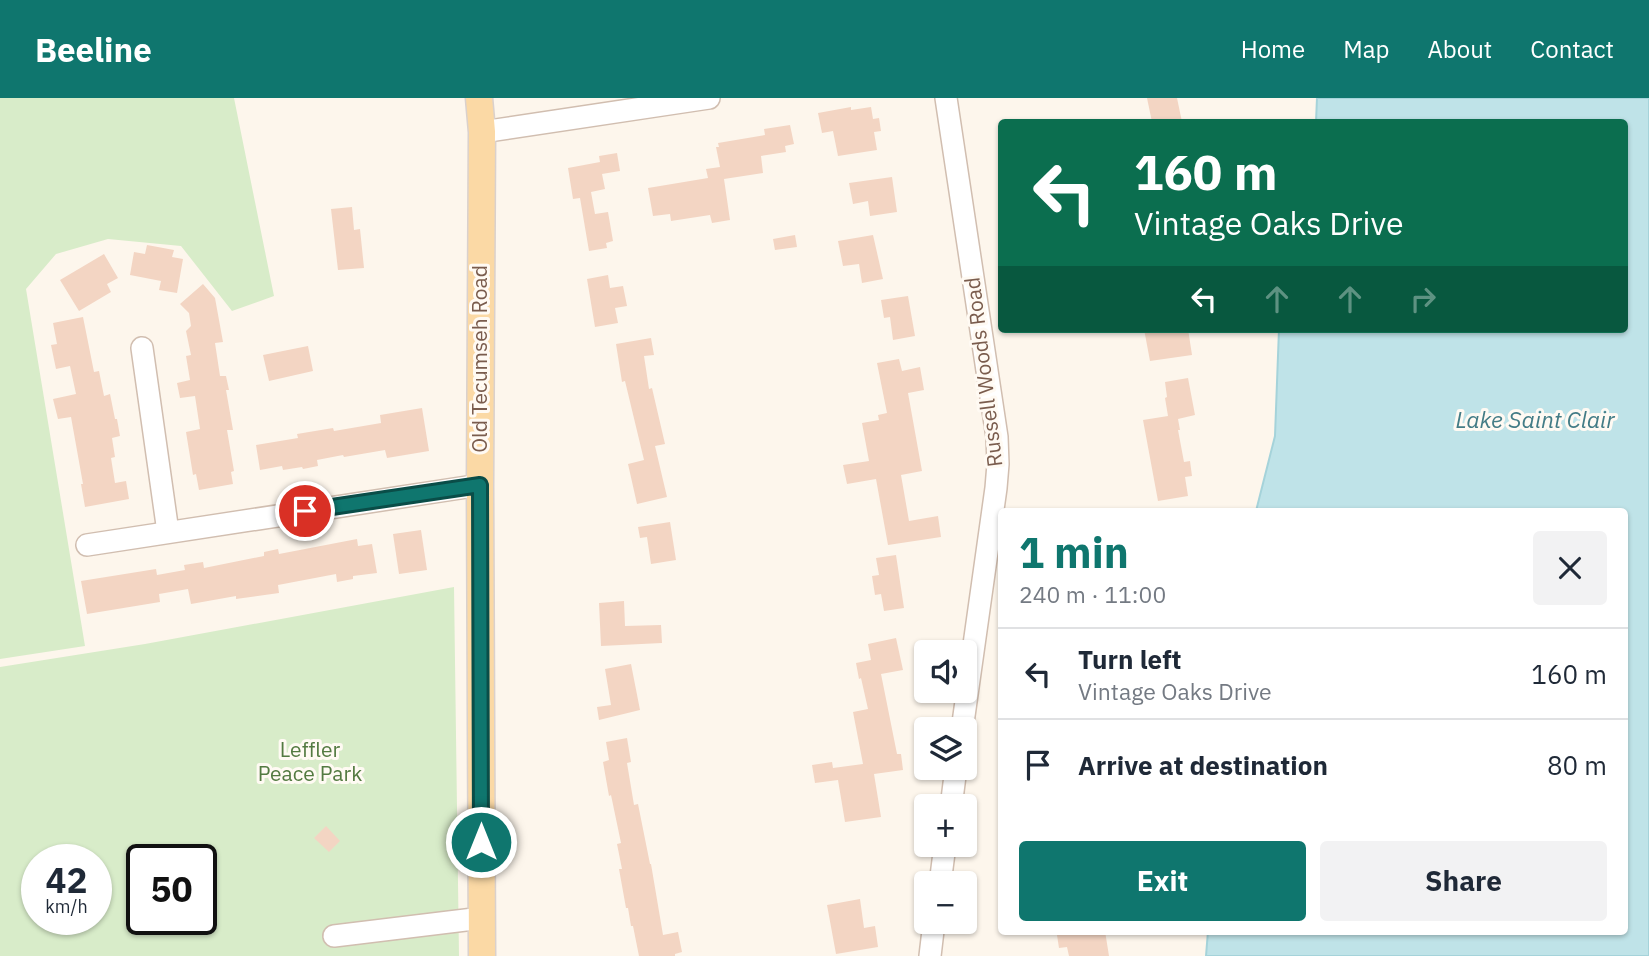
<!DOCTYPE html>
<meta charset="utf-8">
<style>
:root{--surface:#fff;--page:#f2f2f3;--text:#1f2937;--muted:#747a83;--line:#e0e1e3;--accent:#0f766e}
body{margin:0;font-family:"IBM Plex Sans",sans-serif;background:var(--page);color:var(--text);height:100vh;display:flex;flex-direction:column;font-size:26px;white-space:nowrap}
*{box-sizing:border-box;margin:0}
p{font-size:23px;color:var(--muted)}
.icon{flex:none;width:38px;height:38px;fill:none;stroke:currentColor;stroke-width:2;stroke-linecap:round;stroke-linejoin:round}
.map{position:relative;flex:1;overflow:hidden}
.drawer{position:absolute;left:998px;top:410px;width:630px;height:427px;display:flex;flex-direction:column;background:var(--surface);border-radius:7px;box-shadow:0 2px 5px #0004}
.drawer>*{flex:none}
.banner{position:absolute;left:998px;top:21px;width:630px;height:214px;border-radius:7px;box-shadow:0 2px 5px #0004;background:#0b6e4f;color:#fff;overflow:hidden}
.tools{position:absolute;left:914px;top:542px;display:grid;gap:14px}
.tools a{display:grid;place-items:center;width:63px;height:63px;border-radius:7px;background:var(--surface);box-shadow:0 2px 5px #0004;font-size:35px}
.speed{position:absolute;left:21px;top:746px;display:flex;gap:14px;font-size:35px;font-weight:700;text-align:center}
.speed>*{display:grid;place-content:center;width:91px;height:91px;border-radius:50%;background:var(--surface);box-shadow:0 2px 5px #0004;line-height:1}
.speed small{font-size:18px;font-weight:400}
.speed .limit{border:4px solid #111;border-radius:10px;background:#fff;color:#111}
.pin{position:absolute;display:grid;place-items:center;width:60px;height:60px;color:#fff;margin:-30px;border:4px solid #fff;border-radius:50%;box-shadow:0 2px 7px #0007}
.me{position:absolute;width:77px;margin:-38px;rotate:0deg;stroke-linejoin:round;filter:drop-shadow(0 0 5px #0008)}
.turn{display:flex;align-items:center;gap:24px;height:147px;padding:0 21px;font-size:32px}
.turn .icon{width:91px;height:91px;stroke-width:2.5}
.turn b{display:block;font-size:49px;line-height:60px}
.lanes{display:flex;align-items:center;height:66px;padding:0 21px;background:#0003;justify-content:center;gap:35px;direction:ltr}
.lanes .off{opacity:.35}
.round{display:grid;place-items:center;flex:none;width:74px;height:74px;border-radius:7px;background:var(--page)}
.head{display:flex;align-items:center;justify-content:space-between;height:119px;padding:0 21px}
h1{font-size:42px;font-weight:700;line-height:52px;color:var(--accent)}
.button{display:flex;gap:14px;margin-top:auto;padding:14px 21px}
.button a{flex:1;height:80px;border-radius:7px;background:var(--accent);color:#fff;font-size:28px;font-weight:700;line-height:80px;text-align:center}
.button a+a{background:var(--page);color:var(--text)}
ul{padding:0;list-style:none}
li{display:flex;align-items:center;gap:21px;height:91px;padding:0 21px;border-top:2px solid var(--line)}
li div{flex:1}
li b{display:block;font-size:26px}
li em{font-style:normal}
header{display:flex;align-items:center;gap:42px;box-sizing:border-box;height:98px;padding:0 35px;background:var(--accent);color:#fff}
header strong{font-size:33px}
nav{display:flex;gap:38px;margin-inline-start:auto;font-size:24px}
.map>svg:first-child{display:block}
.green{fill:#d8ecc9;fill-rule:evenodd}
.water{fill:#bfe3e8;stroke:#a5d3da;stroke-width:2}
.building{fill:#f3d5c3}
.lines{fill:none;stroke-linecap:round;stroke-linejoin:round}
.minor-casing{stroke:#d1beb0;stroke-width:24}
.major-casing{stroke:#dad1cd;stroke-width:29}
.minor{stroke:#fff;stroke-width:21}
.major{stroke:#fbd9a5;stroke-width:26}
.route-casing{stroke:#0a4d48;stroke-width:18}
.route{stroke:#0f766e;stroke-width:12}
.labels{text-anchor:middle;stroke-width:6;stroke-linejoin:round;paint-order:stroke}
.street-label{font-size:21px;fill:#7a5c4d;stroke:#fffaf3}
.park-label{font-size:21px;fill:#537a41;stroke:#fffaf3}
.water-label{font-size:23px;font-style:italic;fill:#437c86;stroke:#fffaf3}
</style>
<header>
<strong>Beeline</strong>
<nav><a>Home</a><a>Map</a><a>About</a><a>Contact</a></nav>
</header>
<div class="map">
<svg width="1649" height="858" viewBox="0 0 1649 858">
<rect width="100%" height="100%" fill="#fdf6ec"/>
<g class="green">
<polygon points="0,0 234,0 274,198 232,213 181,148 108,141 56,156 26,191 85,548 0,561"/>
<path d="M454 489 459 858H0V569L145 546ZM37 761H96V821H37ZM142 761H201V821H142Z"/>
</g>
<polygon class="water" points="1317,0 1649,0 1649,858 1206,858 1208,833 1624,833 1624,413 1256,413 1275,338 1279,231 1624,231 1624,24 1316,24"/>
<g class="building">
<polygon points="1147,0 1177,0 1182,24 1152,24"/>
<polygon points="851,9 851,12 871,9 873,21 879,20 881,33 874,34 877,52 838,58 833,33 822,35 818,15"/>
<polygon points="790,27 794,46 785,48 786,54 761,58 763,75 724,81 730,122 712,125 710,117 671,123 670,116 653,118 648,90 708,80 706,71 720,69 716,49 719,49 718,45 765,37 764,31"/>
<polygon points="617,55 620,73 602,76 605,91 591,94 595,116 608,114 613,143 606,145 607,150 589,153 580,100 573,101 568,70 600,64 599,58"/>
<polygon points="892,79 897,114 870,118 868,103 853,106 849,85"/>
<polygon points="352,109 354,132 360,131 364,170 338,172 331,111"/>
<polygon points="795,137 797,149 775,152 773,141"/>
<polygon points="873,137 883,181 862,185 859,166 843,168 838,143"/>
<polygon points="147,147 174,152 172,159 183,161 177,195 159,192 161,183 130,177 134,154 145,156"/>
<polygon points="104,156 118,180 107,186 111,194 79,213 60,182"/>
<polygon points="608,177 610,190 623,188 627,208 615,210 618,225 595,229 587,181"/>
<polygon points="203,186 215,200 223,244 215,245 220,278 226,278 229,292 226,292 233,332 227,332 234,373 231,374 233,386 199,392 196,376 193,377 186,334 200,331 195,298 180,300 177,285 190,282 186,258 191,257 186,233 191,228 189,215 180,206"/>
<polygon points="908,198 915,238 893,242 890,219 884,220 881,202"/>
<polygon points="83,219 94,274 99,273 104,298 110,296 115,321 117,321 120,338 112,340 115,359 111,360 115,385 126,383 129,401 85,409 81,386 83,386 71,319 58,321 53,301 76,296 70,268 56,271 51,247 57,246 53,225"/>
<polygon points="1144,231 1188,231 1192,257 1150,263"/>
<polygon points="651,240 654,257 644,258 649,291 652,290 665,346 655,348 667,399 637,406 628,366 644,362 625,283 622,284 616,246"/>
<polygon points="308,248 313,273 269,283 263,257"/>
<polygon points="899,261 902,273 920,269 924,292 908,295 922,373 901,377 909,423 938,418 941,439 888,447 876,381 847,386 843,367 869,363 862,325 879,322 878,317 887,315 877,265"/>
<polygon points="1188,280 1195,317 1178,321 1180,332 1178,332 1184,364 1190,363 1192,378 1185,379 1188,398 1158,403 1143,322 1168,318 1165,300 1167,299 1165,284"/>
<polygon points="422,310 429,353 387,360 385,352 344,359 343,357 317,362 318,368 303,371 302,369 283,372 282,368 260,372 256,347 298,340 297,336 333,330 334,333 381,325 380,317"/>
<polygon points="670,424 676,462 651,466 647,439 640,440 638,429"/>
<polygon points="421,432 427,472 399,476 393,436"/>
<polygon points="357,441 358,448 372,446 377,475 353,478 353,481 337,484 336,476 278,487 279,495 236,501 236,498 191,506 188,491 159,496 160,504 87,516 81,483 156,471 157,477 185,472 184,467 203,464 204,470 264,458 264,454 278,451 279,456"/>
<polygon points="896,457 904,510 884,513 881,496 875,497 872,478 879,477 876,460"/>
<polygon points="624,503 625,528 661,527 662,545 601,548 599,505"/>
<polygon points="896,540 903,572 881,576 897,656 901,656 903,672 874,676 881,719 845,724 838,682 815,685 812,667 832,664 833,670 863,666 853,614 868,611 861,580 859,581 856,565 871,562 868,546"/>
<polygon points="631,566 640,612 599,622 597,609 611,607 605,571"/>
<polygon points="627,640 631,664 627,665 634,707 638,706 650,766 651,766 663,837 678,834 682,854 675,856 675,858 639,858 633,828 631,828 628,810 626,810 619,771 622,771 617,746 621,745 611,697 609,698 603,664 609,662 606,644"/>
<polygon points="326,728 340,743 329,754 314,740"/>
<polygon points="860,801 864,830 875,828 878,849 836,856 827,807"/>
<polygon points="1081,833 1105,833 1109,858 1069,858 1067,849 1059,850 1057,837"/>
</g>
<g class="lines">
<defs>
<g id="minor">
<polyline points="946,0 997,339 998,366 996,390 962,632"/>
<polyline points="482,34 709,0"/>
<polyline points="142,250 168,434"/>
<polyline points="87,447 480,387"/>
<polyline points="951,709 956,670"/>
<polyline points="940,786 945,747"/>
<polyline points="334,838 482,820"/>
<polyline points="930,858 934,824"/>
</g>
<polyline id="major" points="479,0 482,34 480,387 482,858"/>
</defs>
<use href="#minor" class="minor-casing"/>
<use href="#major" class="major-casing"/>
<use href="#minor" class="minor"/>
<use href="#major" class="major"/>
</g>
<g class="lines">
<defs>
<polyline id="route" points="305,413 480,387 481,744"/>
</defs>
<use href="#route" class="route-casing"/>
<use href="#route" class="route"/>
</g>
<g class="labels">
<g class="street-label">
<text transform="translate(480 261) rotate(-90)" y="7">Old Tecumseh Road</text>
<text transform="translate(984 274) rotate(-97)" y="7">Russell Woods Road</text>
</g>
<g class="park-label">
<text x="310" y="659">Leffler<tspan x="310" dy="24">Peace Park</tspan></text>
</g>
<g class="water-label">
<text x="1535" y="330">Lake Saint Clair</text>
</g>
</g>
</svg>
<div class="tools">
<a><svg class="icon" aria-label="sound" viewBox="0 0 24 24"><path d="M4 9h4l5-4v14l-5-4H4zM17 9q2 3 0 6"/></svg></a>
<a><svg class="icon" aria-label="layers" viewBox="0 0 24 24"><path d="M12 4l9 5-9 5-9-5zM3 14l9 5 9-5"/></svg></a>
<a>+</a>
<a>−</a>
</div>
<div class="speed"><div>42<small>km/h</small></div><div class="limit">50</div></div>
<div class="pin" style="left:305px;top:413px;background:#d93025"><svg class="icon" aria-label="arrive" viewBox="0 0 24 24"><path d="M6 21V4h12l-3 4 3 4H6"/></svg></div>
<svg class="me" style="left:481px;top:744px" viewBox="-20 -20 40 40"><circle r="17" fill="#0f766e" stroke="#fff" stroke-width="3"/><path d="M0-11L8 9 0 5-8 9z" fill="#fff"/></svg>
<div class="banner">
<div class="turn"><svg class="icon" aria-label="left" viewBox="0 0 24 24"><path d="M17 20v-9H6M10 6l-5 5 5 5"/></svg><div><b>160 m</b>Vintage Oaks Drive</div></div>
<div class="lanes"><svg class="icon" aria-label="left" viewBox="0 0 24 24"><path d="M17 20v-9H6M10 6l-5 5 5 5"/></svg><svg class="icon off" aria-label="ahead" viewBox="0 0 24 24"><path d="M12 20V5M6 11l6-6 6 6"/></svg><svg class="icon off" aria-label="ahead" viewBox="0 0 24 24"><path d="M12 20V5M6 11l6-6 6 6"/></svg><svg class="icon off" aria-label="right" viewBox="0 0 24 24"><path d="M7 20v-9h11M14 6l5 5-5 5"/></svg></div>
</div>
<section class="drawer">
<div class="head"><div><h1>1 min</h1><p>240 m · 11:00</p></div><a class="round"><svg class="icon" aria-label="close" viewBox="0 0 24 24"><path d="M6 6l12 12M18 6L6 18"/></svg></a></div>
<ul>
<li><svg class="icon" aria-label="left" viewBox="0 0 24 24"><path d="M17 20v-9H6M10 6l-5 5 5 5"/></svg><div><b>Turn left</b><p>Vintage Oaks Drive</p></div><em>160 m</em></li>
<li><svg class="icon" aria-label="arrive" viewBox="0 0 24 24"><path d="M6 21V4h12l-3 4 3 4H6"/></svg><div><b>Arrive at destination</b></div><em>80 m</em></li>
</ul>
<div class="button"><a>Exit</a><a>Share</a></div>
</section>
</div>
